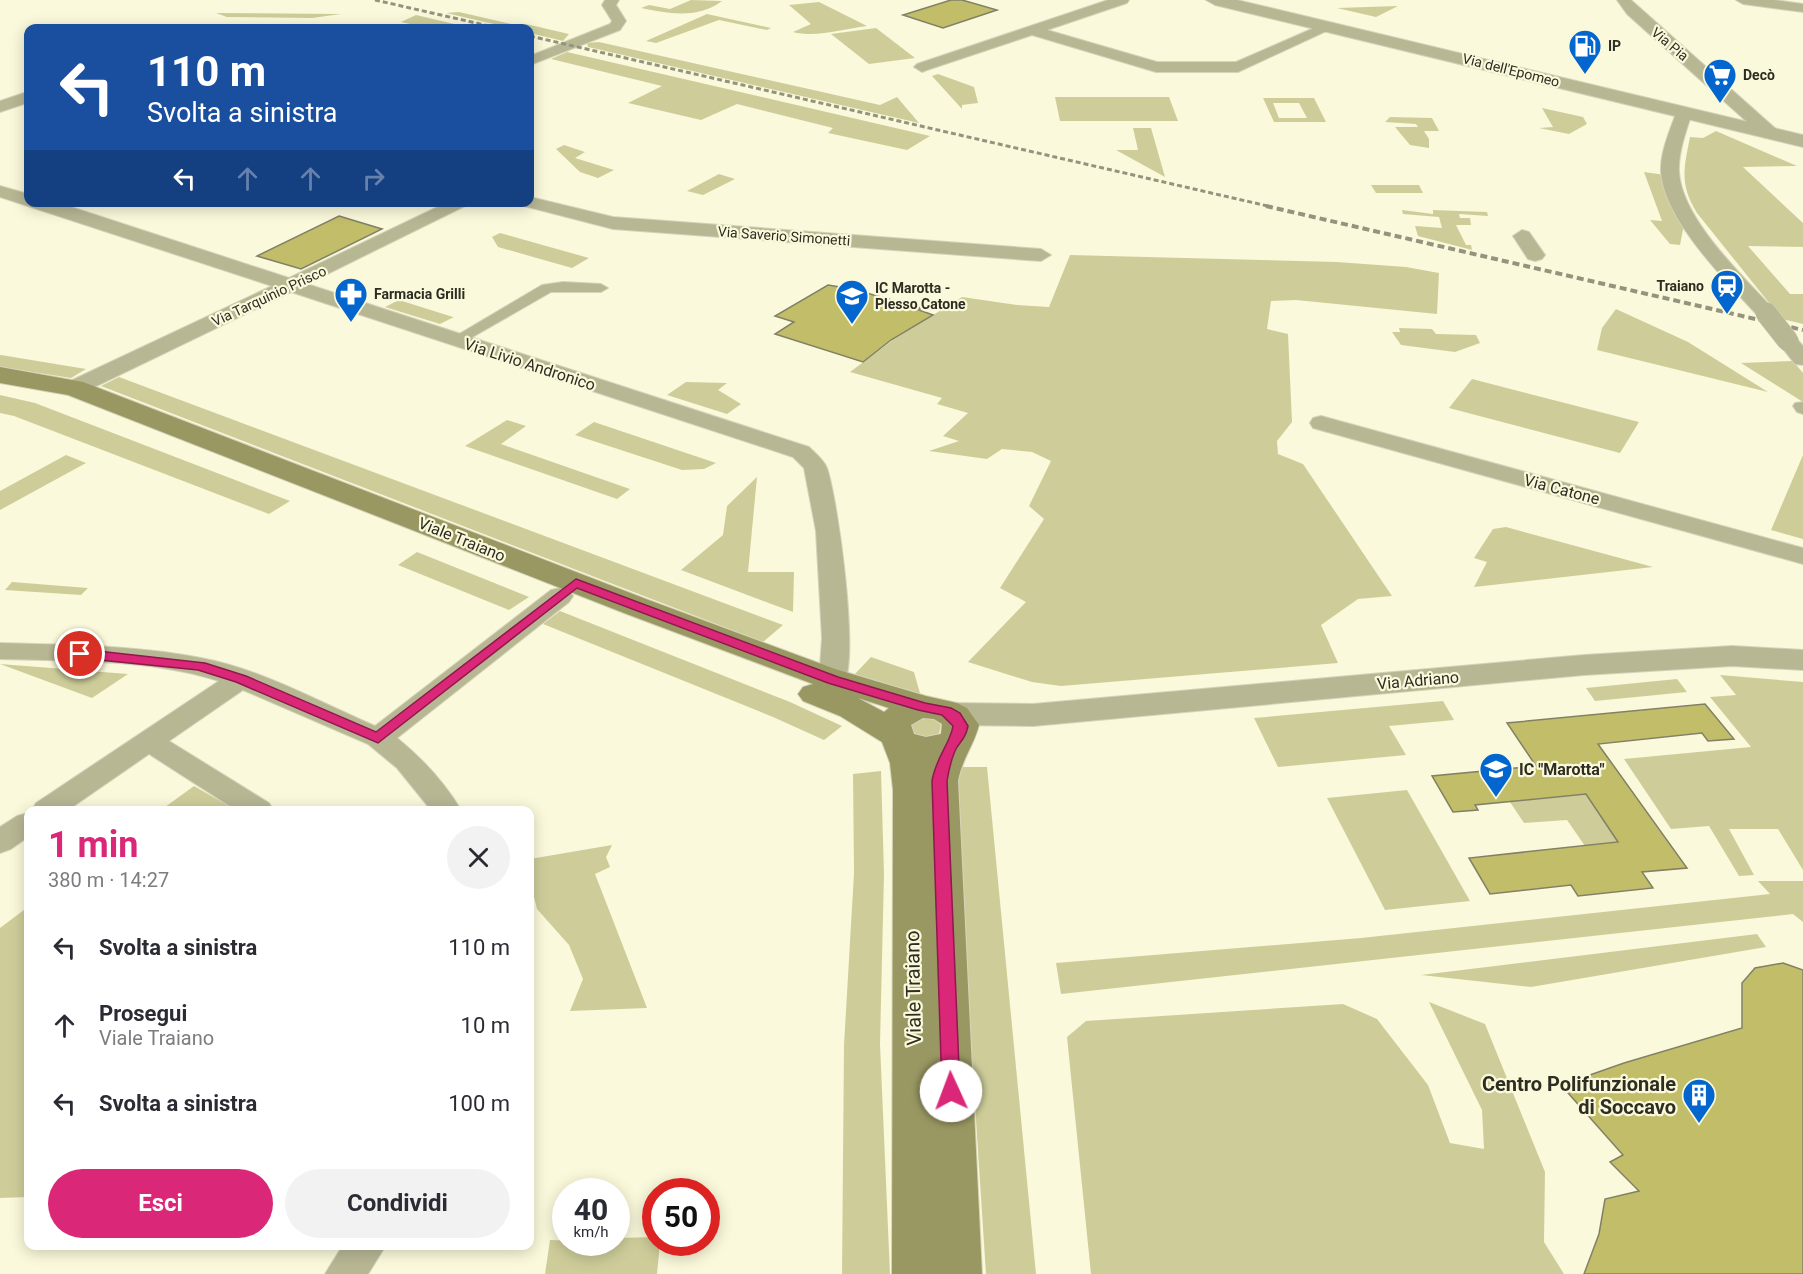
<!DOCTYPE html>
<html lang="it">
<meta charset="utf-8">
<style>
:root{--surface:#fff;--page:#f2f2f3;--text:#2b2b33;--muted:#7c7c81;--accent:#db2777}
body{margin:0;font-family:Roboto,sans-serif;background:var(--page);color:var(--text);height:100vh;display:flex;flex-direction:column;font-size:22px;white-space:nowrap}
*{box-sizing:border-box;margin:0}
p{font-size:20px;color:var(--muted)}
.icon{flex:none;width:33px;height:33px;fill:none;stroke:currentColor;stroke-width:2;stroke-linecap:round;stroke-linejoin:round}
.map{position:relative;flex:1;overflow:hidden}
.details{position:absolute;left:24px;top:806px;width:510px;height:444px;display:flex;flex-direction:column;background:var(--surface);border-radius:12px;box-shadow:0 3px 15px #0003}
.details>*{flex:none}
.top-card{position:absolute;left:24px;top:24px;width:510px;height:183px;border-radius:12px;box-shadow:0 3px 15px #0003;background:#1a4fa0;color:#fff;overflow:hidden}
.speed{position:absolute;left:552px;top:1178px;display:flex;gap:12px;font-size:30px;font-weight:700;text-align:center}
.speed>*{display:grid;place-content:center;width:78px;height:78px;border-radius:50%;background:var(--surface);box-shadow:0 3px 15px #0003;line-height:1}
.speed small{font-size:15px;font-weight:400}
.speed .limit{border:9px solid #d22;background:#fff;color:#111}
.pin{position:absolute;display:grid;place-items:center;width:51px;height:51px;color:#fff;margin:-26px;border:3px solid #fff;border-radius:50%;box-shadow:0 2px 6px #0007}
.me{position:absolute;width:66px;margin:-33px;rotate:358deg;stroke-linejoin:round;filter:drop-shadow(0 0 4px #0008)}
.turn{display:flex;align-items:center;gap:21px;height:126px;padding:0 24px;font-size:27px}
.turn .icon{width:78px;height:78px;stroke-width:2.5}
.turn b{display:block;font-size:42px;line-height:51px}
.lanes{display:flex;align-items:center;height:57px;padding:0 24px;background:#0003;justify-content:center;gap:30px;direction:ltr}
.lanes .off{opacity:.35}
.round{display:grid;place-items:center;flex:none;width:63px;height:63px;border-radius:32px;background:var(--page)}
.head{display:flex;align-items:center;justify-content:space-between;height:102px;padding:0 24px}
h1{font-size:36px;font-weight:700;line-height:45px;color:var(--accent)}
.cta{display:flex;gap:12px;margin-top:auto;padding:12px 24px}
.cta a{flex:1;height:69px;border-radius:36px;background:var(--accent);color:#fff;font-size:24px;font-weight:700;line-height:69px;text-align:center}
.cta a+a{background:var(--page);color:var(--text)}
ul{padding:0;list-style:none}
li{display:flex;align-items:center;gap:18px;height:78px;padding:0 24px}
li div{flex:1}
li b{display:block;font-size:22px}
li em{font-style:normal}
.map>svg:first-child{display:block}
.green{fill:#cecd9a;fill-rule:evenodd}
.building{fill:#c1bd69;stroke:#828166;stroke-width:1.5}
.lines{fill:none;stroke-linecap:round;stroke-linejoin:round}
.pedestrian-casing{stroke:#d5d4ba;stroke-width:2}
.minor-casing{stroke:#d5d4ba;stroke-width:2}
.tertiary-casing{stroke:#d5d4ba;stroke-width:2}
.secondary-casing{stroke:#d5d4ba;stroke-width:2}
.pedestrian{fill:#b8b794;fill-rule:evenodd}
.minor{fill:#b8b794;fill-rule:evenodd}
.tertiary{fill:#b8b794;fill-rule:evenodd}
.secondary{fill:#999762;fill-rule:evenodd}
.rail-far1{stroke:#94937e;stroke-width:3;stroke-dasharray:5 3;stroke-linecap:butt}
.rail{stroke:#94937e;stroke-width:4;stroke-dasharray:7 4;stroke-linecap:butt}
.minor-bridge-casing{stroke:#d5d4ba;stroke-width:22;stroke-linecap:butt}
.minor-bridge{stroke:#b8b794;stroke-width:21}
.route{fill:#db2777;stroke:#8e194d;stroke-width:1.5}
.labels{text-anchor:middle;stroke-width:4.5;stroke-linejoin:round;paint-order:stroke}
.far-street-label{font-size:14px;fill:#2e2d22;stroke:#faf9db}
.far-poi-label{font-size:14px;font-weight:bold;fill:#2e2d22;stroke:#faf9db;text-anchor:start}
.street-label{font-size:16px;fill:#2e2d22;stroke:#faf9db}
.poi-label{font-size:16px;font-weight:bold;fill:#2e2d22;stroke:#faf9db;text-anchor:start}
.near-street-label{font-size:20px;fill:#2e2d22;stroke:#faf9db}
.near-poi-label{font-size:20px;font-weight:bold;fill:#2e2d22;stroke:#faf9db;text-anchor:end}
</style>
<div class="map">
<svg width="1803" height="1274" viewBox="0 0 1803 1274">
<rect width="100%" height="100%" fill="#faf9db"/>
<g class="green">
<path d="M691 0 722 1C698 19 669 14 641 8L649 5 670 9Z"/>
<path d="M819 2 867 26C843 29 816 38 793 32L811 24 789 5Z"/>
<polygon points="1398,6 1376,17 1337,8"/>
<polygon points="459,12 524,27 526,24 569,34 563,41 530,33 530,28 511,28 446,13"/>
<polygon points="216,13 341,14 312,18 227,17"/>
<polygon points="707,14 771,28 767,30 719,20 656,43 646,41"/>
<polygon points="416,15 471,28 429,28 401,22"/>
<polygon points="876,28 915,58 869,64 831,34"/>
<polygon points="599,42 880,105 897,97 919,123 588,47 587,43"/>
<polygon points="567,52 930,136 907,150 828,133 833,128 737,104 701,120 628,103 662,86 551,59"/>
<polygon points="938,74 974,87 978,103 962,105 962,109 932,76"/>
<polygon points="1055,97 1169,97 1178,121 1060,121"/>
<path d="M1263 98H1314L1326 122H1274ZM1273 103H1299L1307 118H1279Z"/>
<polygon points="1542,108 1583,117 1587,124 1569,134 1539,128 1553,127"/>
<polygon points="1390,117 1432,118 1439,131 1424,131 1429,139 1429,148 1410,145 1395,127 1418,127 1416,124 1385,122"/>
<polygon points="1133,128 1151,128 1165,177 1116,150 1138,150"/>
<path d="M1716 131 1797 166 1743 167 1803 223V247L1748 246 1790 294H1803V324L1782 319 1697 213C1679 184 1684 168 1690 137L1703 138Z"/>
<polygon points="564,145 585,152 575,158 614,170 598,178 580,172 556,149"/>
<polygon points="1644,172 1665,175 1685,219 1680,245 1670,244 1650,220 1662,221"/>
<polygon points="719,174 735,179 703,195 687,191"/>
<polygon points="1371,185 1419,185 1423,193 1376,193"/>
<polygon points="1402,210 1433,214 1433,210 1487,212 1488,216 1459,214 1460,218 1470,218 1471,225 1456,225 1466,245 1471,245 1472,250 1418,236 1415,226 1442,228 1439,217 1403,214"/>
<polygon points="500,233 589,258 572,268 498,247 492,237"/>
<polygon points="1070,255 1337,262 1406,267 1439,273 1437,314 1296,300 1271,301 1267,329 1288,334 1292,422 1277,441 1278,454 1303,464 1392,596 1358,599 1321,625 1338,663 1061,686 1032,682 968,662 1026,602 1000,588 1044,519 1029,506 1051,461 1032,452 1002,449 987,459 929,451 959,441 943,436 968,413 937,404 942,398 850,372 893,340 962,297 1017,305 1049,307"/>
<polygon points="399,300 453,317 454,317 440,324 385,307"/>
<polygon points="1616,309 1688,342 1768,392 1597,350 1602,328"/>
<polygon points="1399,328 1432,329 1436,334 1476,335 1480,343 1455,352 1401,345 1392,332 1400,332"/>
<polygon points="0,355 1,355 86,369 71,378 0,367"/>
<polygon points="1793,361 1803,373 1803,402 1741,363"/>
<polygon points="119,377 783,625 763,642 101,386"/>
<polygon points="1472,379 1639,422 1620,453 1449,408"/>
<polygon points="686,382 727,383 718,390 741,404 727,414 667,395"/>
<polygon points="0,395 35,403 290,501 269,514 14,416 0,413"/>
<polygon points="507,420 526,426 501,444 630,489 617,499 465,446"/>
<polygon points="594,422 716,463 704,469 682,470 575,435"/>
<polygon points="66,455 86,463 0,510 0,491"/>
<polygon points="1803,455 1803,539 1771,530"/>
<polygon points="757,477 748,572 794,572 793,612 681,570 723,535 727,506"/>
<polygon points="1506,527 1653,567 1474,587 1487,562 1474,558 1493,529"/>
<polygon points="417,552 529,597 509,610 398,565"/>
<polygon points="12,582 88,588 81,595 5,590"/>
<polygon points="560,611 790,702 842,726 824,740 773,717 543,624"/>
<polygon points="871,657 914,672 921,697 854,675"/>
<polygon points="0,664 128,674 92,698"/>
<polygon points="1720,675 1803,682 1803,870 1778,829 1729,829 1754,875 1739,876 1709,826 1671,829 1624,759 1751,747 1710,697 1736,695"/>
<polygon points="1677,679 1687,692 1595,701 1586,688"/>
<polygon points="1443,701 1454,720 1389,726 1406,755 1278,767 1254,718"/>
<polygon points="922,717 934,719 941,725 939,733 931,738 913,737 908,723"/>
<polygon points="953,767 987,767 1036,1274 986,1274"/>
<polygon points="881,771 884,874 880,1044 890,1274 842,1274 844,1045 854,873 853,774"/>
<polygon points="194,786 236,810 161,810"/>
<polygon points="1407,790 1470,901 1385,910 1327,798"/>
<polygon points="1586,794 1619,842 1585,846 1567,820 1524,823 1510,802"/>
<polygon points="612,845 606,857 610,867 595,874 647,1008 570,1011 583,979 569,945 537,909 530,880 530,859"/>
<polygon points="1758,881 1803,881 1803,922 1793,914 1061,994 1056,963 1361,938 1770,894"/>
<polygon points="28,907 28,1197 0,1198 0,928"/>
<polygon points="1757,934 1766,947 1531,987 1421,975"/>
<polygon points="1429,1002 1485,1024 1545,1172 1544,1242 1564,1274 1091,1274 1067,1037 1086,1021 1343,1004 1377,1019 1428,1085 1450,1143 1484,1149 1482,1110"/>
<polygon points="655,1237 656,1242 660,1242 657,1274 545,1274 550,1240 616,1242 617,1238"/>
</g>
<g class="building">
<polygon points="951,0 962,0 997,10 943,28 903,15"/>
<polygon points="339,216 382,229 301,269 257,256"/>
<polygon points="828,285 852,289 921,308 919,310 933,315 891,340 863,362 775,334 794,322 775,316"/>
<polygon points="1705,704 1734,739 1708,741 1702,733 1598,744 1687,868 1642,872 1653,888 1578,896 1571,885 1490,894 1469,858 1618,842 1586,794 1475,805 1478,810 1453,812 1432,776 1536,766 1507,723"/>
<polygon points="1783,963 1803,970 1803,1274 1584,1274 1599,1234 1605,1199 1639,1191 1610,1162 1623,1155 1561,1085 1624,1063 1742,1028 1742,983 1755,968"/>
</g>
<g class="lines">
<defs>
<g id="pedestrian">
<polygon points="563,282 601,284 608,288 601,292 551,292 462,343 457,345 449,340 542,285"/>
<polygon points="1803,402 1803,414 1797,412 1793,406 1795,403"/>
</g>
<g id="minor">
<polygon points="605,0 619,0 616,5 626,21 620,30 530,65 530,56 610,24 612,21 602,5"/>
<polygon points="1108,0 1129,0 1127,3 1047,30 1157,62 1236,62 1323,24 1328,23 1335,27 1238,72 1156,72 1032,35 927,70 922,72 914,67 917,64"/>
<polygon points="1617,0 1631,0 1777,130 1779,134 1777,138 1765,138 1627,14"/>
<polygon points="1736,0 1775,0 1803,4 1803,12 1743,4"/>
<polygon points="24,93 28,94 28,105 24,104 0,112 0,101"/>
<path d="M1684 108 1692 113C1686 131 1678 153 1679 172 1682 219 1742 275 1773 309L1776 313 1773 317H1759C1727 282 1664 220 1661 172 1660 152 1670 131 1676 113Z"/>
<path d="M0 186 28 194V202H56L289 278 448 202H473L307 284 809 447C815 453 824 460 827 468 838 501 860 660 843 686L833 688 823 686 819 680 822 638 816 531 804 468 793 457 291 292 82 393H66L63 388 66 383 272 286 0 197Z"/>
<polygon points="530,197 613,217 1041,249 1051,255 1041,261 613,229 524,206 521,202 530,202"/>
<polygon points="1522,230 1529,232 1545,255 1542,259 1535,261 1528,259 1513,236"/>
<polygon points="1788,335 1795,337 1803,346 1803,365 1795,364 1777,341 1781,337"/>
<polygon points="1321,416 1803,548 1803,564 1313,428 1310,423 1313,418"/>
<path d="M560 588 569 590 573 596 569 602 397 738C423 759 444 782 461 810H431L397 768 368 744 243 690 169 741 269 803 273 810H236L149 754 68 810H32L36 803 219 681C150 659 72 661 0 659V643C67 645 135 645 201 658 261 669 319 702 375 726L551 590Z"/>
<polygon points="28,813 28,837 11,849 0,853 0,827 17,816"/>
<polygon points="343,1245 386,1245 368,1274 325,1274"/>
</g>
<g id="tertiary">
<polygon points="1206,0 1237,0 1803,135 1803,147 1215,5"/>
<polygon points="1732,646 1803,650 1803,670 1732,666 1584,675 1033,726 951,725 939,722 934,714 939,706 951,703 1033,704 1584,655"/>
</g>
<path id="secondary" d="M0 367 83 382 646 599 835 669 926 696 957 703 967 708 979 725C974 745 962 759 958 781L982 1274H892L893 790 890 763 882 742 840 716 803 701 798 694 803 687 813 684 624 613 68 395 0 383ZM858 698 889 708 884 712ZM923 718 934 719 942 724 941 734 926 737 914 734 911 725Z"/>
</defs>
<use href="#pedestrian" class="pedestrian-casing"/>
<use href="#minor" class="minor-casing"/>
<use href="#tertiary" class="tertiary-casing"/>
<use href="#secondary" class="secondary-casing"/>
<use href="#pedestrian" class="pedestrian"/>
<use href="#minor" class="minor"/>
<use href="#tertiary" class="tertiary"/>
<use href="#secondary" class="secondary"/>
<g class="rail-far1">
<polyline points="375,0 498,28"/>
<polyline points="530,36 1272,207"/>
</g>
<polyline class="rail" points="1266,206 1803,330"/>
<defs>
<polyline id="minor-bridge" points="1766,313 1788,341"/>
</defs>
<use href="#minor-bridge" class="minor-bridge-casing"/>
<use href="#minor-bridge" class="minor-bridge"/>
</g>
<path class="route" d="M576 579 838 677 925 703 951 708 960 713 968 726C966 736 963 739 957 747 951 758 949 769 947 781L960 1091 958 1096 951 1098 945 1096 942 1091 932 781C936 757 950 744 953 726L942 715 918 710 828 683 577 588 378 743 236 682 198 670 80 658 73 654 80 649 205 663 246 676 376 732Z"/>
<defs>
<symbol id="fuel-pin" viewBox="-11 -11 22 30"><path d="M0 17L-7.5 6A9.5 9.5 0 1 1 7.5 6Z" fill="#0366ce" stroke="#faf9db"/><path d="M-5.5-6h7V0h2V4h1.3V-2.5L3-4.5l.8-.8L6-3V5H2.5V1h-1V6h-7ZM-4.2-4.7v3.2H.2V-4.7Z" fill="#fff"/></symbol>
<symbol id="supermarket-pin" viewBox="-11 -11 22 30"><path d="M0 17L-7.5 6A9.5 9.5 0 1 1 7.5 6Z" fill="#0366ce" stroke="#faf9db"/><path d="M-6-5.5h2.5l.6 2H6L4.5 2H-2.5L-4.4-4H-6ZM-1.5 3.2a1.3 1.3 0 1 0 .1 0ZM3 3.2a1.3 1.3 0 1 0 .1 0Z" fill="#fff"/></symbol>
<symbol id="station-pin" viewBox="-11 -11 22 30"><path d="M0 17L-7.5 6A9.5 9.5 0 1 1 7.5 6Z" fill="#0366ce" stroke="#faf9db"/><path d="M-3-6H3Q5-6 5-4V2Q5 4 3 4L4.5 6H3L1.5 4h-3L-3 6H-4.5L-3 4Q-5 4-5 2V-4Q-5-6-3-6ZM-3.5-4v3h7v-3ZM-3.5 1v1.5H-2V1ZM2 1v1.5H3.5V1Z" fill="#fff"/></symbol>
<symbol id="pharmacy-pin" viewBox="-11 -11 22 30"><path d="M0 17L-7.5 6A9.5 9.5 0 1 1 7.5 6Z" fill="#0366ce" stroke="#faf9db"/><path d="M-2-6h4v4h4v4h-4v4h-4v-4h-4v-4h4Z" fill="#fff"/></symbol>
<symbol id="school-pin" viewBox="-11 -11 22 30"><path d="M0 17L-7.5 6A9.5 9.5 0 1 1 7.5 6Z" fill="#0366ce" stroke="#faf9db"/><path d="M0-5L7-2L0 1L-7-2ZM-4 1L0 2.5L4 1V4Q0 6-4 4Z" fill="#fff"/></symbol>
<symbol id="building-pin" viewBox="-11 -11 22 30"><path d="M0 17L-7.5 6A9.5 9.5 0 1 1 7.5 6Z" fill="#0366ce" stroke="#faf9db"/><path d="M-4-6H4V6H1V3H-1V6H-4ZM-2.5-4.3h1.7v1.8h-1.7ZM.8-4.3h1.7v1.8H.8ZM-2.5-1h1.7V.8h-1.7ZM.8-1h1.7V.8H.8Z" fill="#fff"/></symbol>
</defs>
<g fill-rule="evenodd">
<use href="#fuel-pin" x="1566" y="27" width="38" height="52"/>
<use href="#supermarket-pin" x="1701" y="56" width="38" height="52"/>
<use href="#station-pin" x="1708" y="267" width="38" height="52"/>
<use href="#pharmacy-pin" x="332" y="275" width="38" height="52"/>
<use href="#school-pin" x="833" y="277" width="38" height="52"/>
<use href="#school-pin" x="1477" y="750" width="38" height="52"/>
<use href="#building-pin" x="1680" y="1076" width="38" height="52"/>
</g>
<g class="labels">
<g class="far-street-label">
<text transform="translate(1670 44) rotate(40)" y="5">Via Pia</text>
<text transform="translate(1511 70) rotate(14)" y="5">Via dell'Epomeo</text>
<text transform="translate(784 236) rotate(4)" y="5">Via Saverio Simonetti</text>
<text transform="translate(269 296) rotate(-25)" y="5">Via Tarquinio Prisco</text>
</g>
<g class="far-poi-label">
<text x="1608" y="51">IP</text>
<text x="1743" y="80">Decò</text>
<text x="1704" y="291" text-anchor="end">Traiano</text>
<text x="875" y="293">IC Marotta -<tspan x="875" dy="16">Plesso Catone</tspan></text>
<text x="374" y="299">Farmacia Grilli</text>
</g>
<g class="street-label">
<text transform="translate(530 364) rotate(18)" y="6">Via Livio Andronico</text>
<text transform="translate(1562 489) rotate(15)" y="6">Via Catone</text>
<text transform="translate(462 539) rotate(22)" y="6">Viale Traiano</text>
<text transform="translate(1418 680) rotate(-5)" y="6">Via Adriano</text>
</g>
<g class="poi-label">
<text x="1519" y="775">IC "Marotta"</text>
</g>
<g class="near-street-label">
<text transform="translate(913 988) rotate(-91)" y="7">Viale Traiano</text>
</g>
<g class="near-poi-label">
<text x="1676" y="1091">Centro Polifunzionale<tspan x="1676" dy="23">di Soccavo</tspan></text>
</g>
</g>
</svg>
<div class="speed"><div>40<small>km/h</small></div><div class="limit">50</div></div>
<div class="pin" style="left:80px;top:654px;background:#d93025"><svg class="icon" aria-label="arrive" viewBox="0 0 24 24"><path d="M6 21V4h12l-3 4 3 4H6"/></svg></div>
<svg class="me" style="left:951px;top:1091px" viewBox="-20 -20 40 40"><circle r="19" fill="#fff"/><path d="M0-13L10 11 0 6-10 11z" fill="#db2777"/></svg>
<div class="top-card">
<div class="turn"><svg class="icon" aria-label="left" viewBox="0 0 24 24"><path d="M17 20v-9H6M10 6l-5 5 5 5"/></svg><div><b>110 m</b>Svolta a sinistra</div></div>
<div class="lanes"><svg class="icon" aria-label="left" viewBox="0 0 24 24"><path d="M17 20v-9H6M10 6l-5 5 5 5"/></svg><svg class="icon off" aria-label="ahead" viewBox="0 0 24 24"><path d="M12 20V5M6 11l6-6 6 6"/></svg><svg class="icon off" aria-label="ahead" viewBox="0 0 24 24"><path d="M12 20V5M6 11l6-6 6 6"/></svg><svg class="icon off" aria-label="right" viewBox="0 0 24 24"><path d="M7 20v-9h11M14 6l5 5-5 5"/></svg></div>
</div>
<section class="details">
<div class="head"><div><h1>1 min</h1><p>380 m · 14:27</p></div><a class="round"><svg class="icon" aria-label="close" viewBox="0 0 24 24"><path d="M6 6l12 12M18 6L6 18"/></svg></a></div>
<ul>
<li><svg class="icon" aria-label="left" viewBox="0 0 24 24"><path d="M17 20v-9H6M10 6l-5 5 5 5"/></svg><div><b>Svolta a sinistra</b></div><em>110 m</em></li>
<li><svg class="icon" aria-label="ahead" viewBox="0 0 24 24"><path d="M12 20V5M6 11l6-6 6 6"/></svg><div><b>Prosegui</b><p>Viale Traiano</p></div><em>10 m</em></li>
<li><svg class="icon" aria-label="left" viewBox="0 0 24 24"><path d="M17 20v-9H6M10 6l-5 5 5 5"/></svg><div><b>Svolta a sinistra</b></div><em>100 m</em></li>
</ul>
<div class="cta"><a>Esci</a><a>Condividi</a></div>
</section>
</div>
